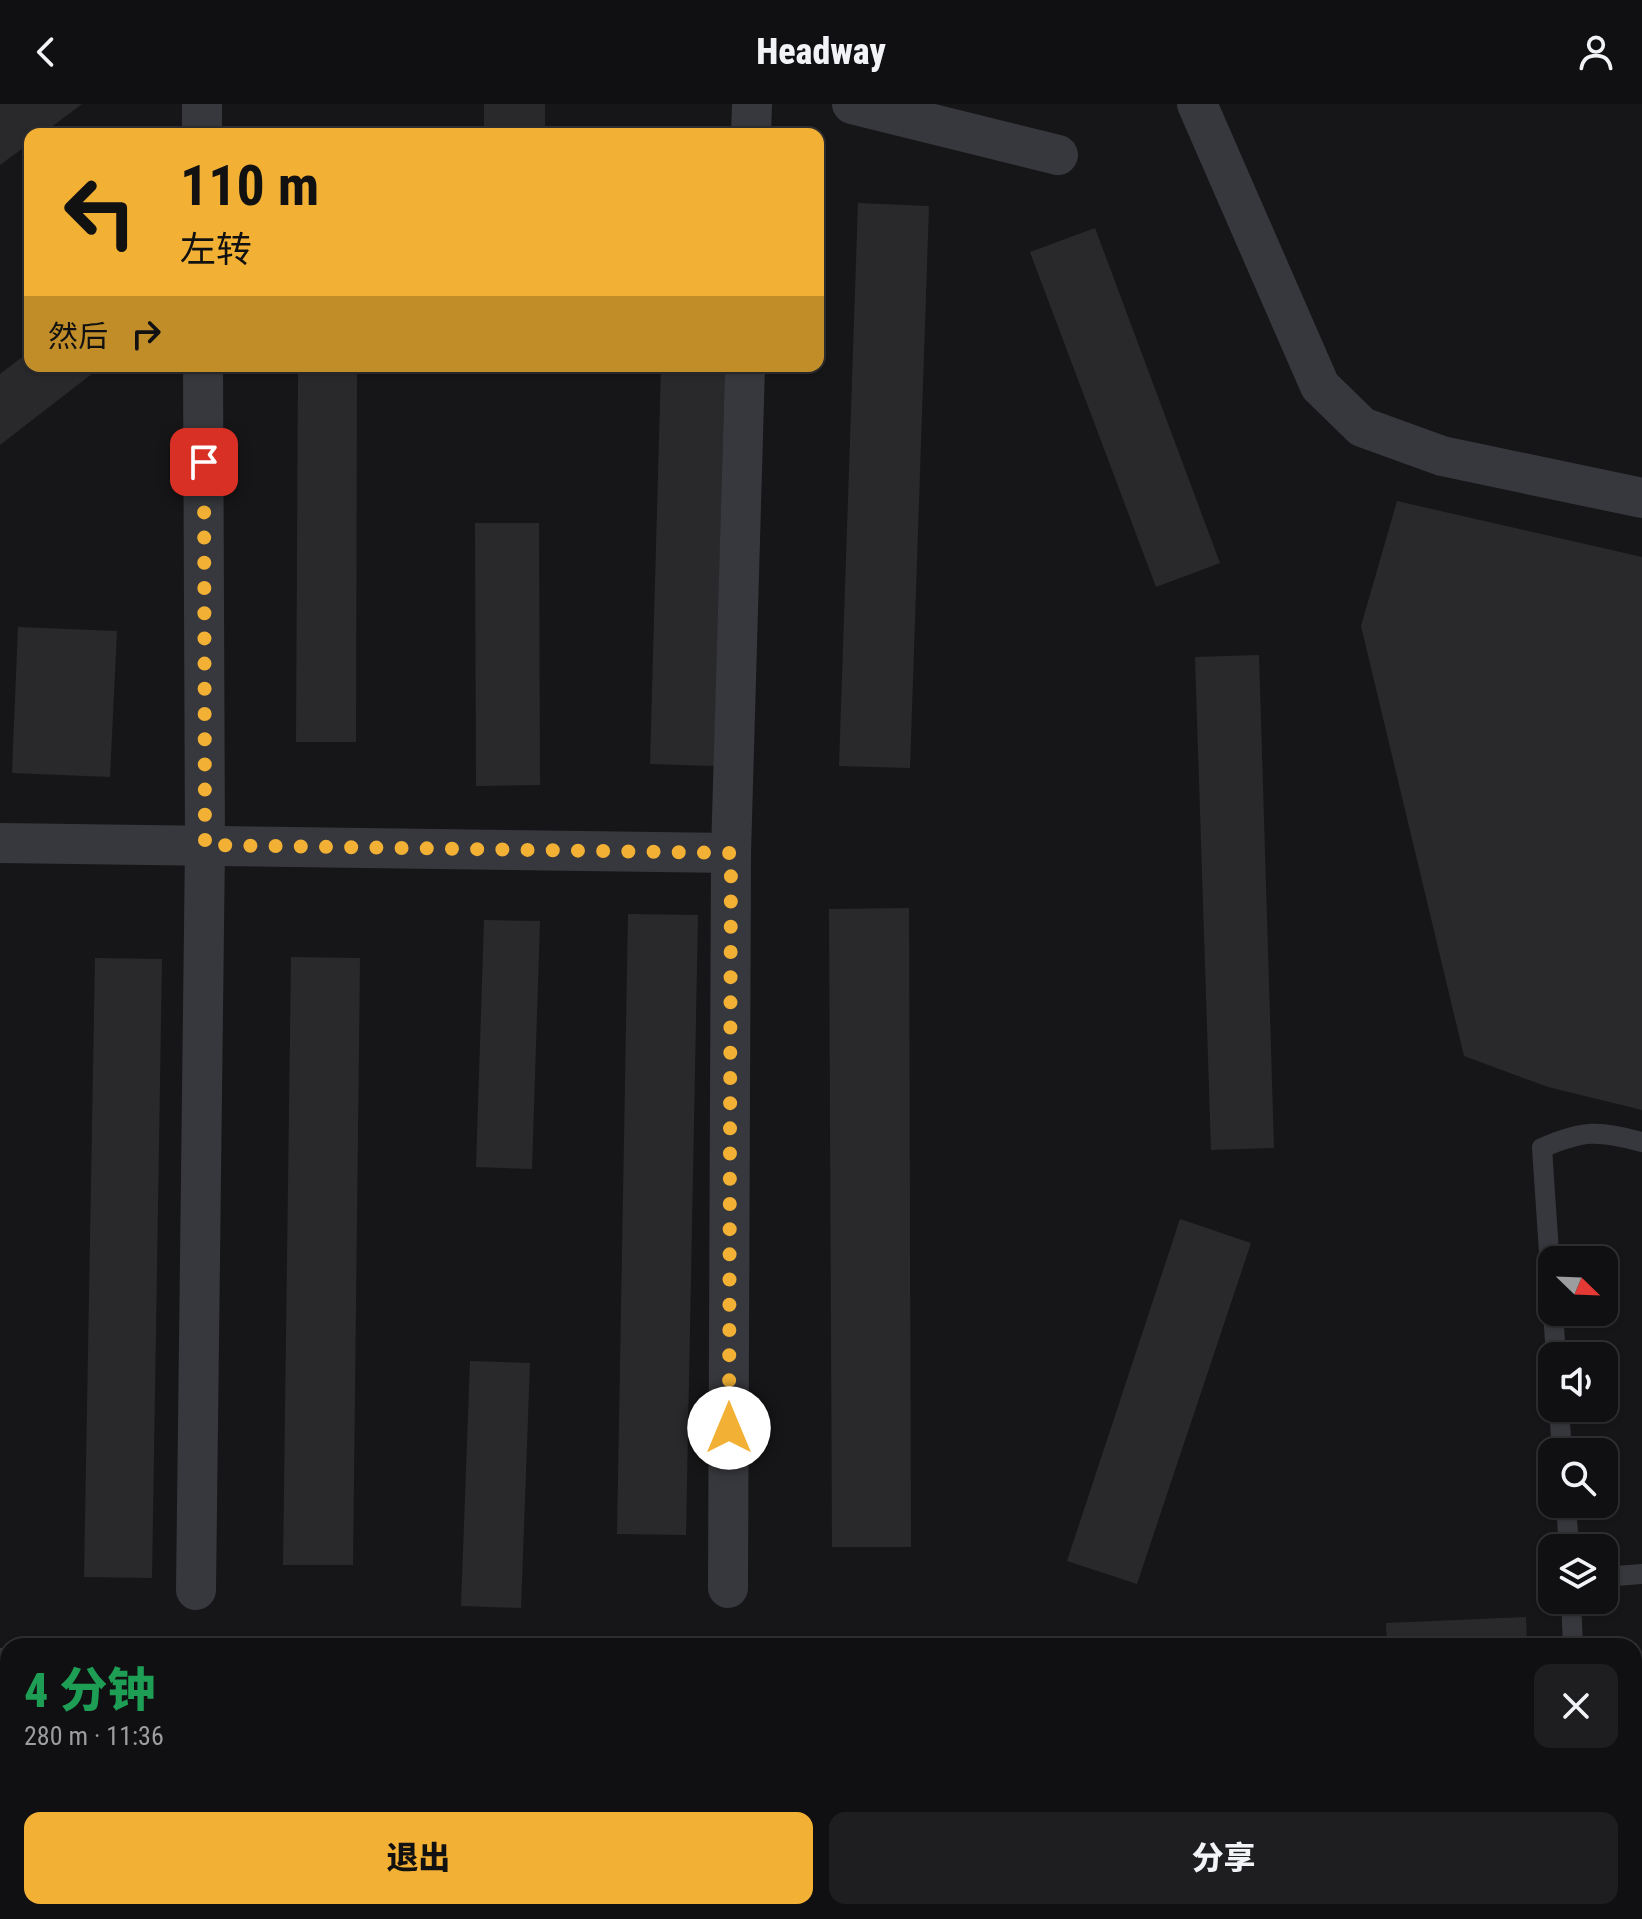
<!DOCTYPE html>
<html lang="zh">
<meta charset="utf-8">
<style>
:root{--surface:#101012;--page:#1e1e20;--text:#f1f3f6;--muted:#9c9d9f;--line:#303032;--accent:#f2b134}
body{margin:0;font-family:"Roboto Condensed","Noto Sans SC",sans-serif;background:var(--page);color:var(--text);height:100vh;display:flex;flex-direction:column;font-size:30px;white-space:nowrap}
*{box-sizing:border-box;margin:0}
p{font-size:26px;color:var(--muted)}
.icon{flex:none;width:44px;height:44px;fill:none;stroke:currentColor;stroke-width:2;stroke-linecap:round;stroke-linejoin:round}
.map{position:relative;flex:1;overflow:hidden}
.drawer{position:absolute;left:0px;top:1534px;width:1642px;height:282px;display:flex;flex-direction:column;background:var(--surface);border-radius:24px 24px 0 0;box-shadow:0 2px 6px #0004,0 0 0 2px var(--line)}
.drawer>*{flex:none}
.guide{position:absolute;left:24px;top:24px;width:800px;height:244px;border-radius:16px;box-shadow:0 2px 6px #0004,0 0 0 2px var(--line);background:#f2b134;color:#111;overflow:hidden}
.needle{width:52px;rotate:113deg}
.tools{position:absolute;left:1538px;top:1142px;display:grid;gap:16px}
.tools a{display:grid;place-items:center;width:80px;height:80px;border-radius:16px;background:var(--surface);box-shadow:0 2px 6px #0004,0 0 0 2px var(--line);font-size:40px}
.pin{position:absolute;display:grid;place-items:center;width:68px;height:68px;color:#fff;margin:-34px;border-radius:16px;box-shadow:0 4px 12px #0006}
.me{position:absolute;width:88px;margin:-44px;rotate:0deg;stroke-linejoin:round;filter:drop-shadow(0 0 6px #0008)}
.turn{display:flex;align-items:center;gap:28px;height:168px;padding:0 24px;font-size:36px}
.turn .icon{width:104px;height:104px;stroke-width:2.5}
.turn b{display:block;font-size:56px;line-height:68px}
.then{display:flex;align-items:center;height:76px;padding:0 24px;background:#0003;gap:16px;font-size:30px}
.round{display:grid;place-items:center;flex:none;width:84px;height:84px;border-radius:16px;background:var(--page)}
.summary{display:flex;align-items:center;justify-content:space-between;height:136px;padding:0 24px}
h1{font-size:48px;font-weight:800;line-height:60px;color:#1e9e55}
.button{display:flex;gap:16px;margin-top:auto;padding:16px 24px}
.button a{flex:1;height:92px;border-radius:16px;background:var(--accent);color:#111;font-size:32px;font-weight:800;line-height:92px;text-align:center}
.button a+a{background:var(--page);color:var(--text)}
header{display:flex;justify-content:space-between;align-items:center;height:104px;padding:0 24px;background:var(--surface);font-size:36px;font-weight:800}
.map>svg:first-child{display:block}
.building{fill:#29292c}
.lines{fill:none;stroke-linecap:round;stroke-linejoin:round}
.service{stroke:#37383d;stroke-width:20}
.minor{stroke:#37383d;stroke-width:40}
.route{stroke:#f2b134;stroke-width:14;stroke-dasharray:0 25.2}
</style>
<header><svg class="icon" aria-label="back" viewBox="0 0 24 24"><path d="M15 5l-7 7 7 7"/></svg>Headway<svg class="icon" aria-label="person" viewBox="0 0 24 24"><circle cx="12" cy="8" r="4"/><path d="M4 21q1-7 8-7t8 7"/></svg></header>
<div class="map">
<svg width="1642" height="1815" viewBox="0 0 1642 1815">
<rect width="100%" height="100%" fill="#161618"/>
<g class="building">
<polygon points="0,0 82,0 42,30 30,30 30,39 0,61"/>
<rect x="484" y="0" width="61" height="30"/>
<polygon points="667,22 732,23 731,30 667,30"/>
<polygon points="858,99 929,102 910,664 839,662"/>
<polygon points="1095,124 1220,459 1156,483 1030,148"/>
<polygon points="30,247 30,262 102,262 0,341 0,270"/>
<polygon points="298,262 357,262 356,638 296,638"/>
<polygon points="661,262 725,262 714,662 650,660"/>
<polygon points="1397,397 1642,453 1642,1006 1548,983 1464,952 1361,522"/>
<polygon points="475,419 539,419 540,681 476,682"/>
<polygon points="18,523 117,527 110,673 12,669"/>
<polygon points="1259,551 1274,1044 1211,1046 1195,553"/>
<polygon points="909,804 911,1443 832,1443 829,805"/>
<polygon points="628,810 698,811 686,1431 617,1430"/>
<polygon points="484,816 540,817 532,1065 476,1063"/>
<polygon points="291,853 360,854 353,1461 283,1461"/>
<polygon points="95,854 162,855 152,1474 84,1473"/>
<polygon points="1180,1115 1251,1139 1137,1480 1067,1457"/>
<polygon points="470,1257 530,1259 521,1504 461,1502"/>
<polygon points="1526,1513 1527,1542 1387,1542 1386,1519"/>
</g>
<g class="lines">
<g class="service">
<path d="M1552 1193 1542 1044C1585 1025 1598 1027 1642 1038"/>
<polyline points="1553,1208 1556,1252"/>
<polyline points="1559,1304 1562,1348"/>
<polyline points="1566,1400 1569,1444"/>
<polyline points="1604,1473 1642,1470"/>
<polyline points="1571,1496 1573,1542"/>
<polyline points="1583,1808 1583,1815"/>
</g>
<g class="minor">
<polyline points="202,0 202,30"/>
<polyline points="852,0 1058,51"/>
<polyline points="1197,0 1320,282 1362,323 1442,352 1642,394"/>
<polyline points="751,30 752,0"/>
<polyline points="0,739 731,749"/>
<polyline points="728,1484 731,749 745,262"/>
<polyline points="196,1486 205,741 203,262"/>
<polyline points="0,1564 8,1564"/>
</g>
</g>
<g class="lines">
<polyline class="route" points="204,358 205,741 731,749 729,1324"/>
</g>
</svg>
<div class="tools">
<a><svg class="needle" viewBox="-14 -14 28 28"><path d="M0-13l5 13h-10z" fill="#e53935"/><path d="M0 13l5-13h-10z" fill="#9c9d9f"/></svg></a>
<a><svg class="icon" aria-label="sound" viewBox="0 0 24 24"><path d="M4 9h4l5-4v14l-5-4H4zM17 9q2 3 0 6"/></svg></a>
<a><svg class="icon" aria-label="search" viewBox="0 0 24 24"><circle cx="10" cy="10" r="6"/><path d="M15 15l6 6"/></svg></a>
<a><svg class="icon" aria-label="layers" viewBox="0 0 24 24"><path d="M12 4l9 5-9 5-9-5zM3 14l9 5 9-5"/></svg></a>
</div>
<div class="pin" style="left:204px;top:358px;background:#d93025"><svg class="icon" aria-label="arrive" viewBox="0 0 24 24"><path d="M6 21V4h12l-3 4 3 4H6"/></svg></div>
<svg class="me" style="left:729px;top:1324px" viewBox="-20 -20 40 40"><circle r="19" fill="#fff"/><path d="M0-13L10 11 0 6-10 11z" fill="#f2b134"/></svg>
<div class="guide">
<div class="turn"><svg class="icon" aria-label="left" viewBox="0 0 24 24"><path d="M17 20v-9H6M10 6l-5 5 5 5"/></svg><div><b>110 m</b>左转</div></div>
<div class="then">然后<svg class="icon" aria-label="right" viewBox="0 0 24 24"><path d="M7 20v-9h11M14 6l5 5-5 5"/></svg></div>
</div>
<section class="drawer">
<div class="summary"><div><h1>4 分钟</h1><p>280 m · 11:36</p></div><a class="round"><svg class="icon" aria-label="close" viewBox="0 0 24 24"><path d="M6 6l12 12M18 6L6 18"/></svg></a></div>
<div class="button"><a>退出</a><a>分享</a></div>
</section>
</div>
